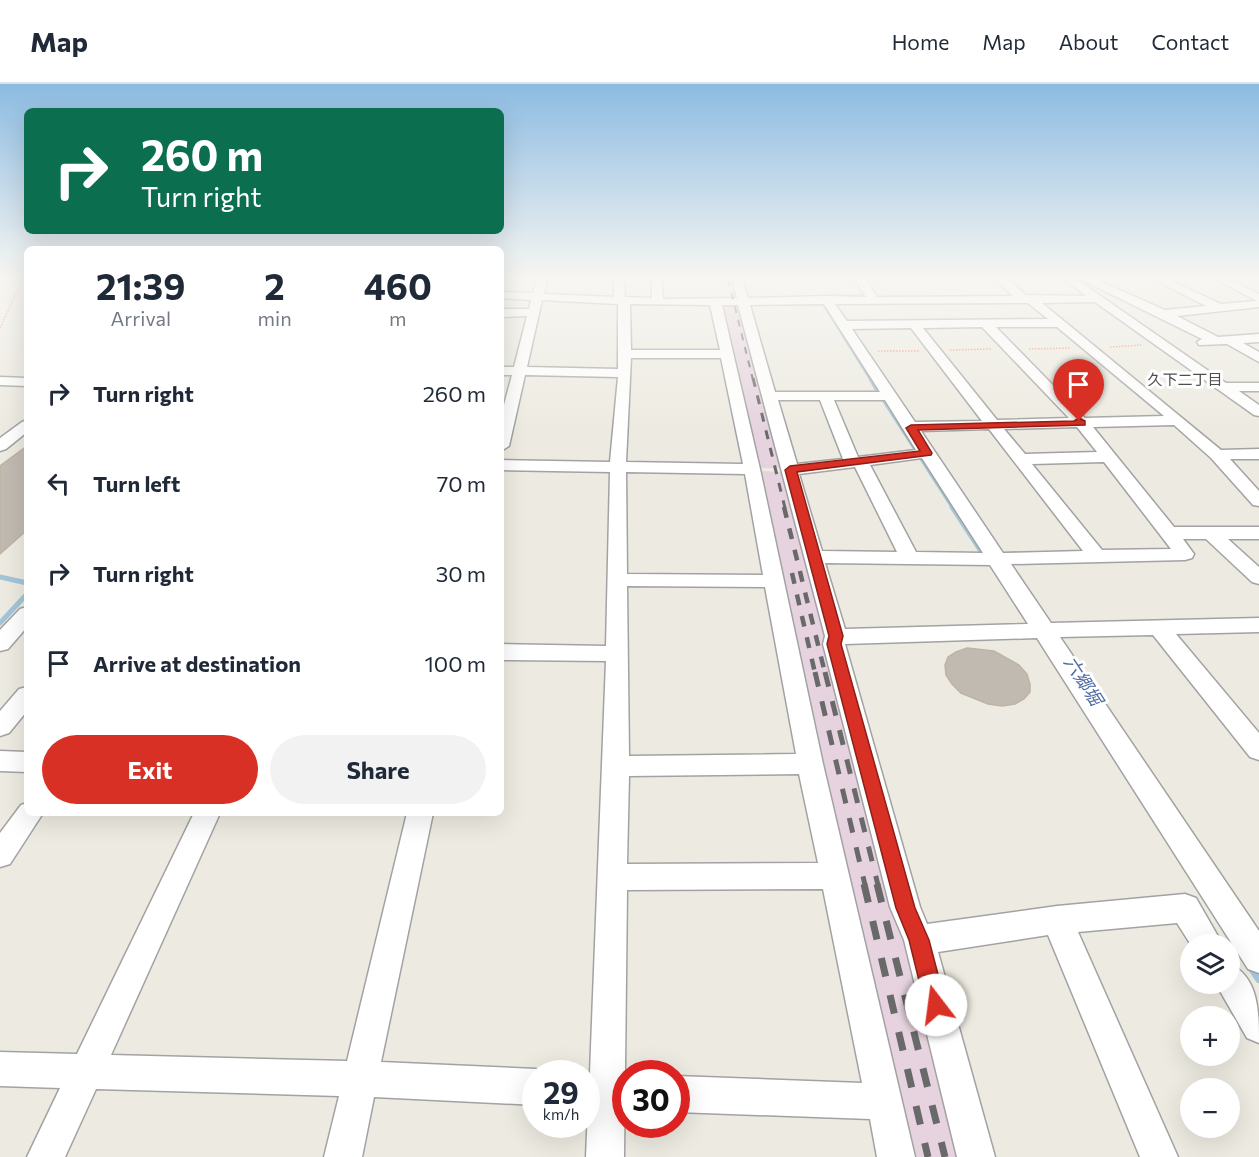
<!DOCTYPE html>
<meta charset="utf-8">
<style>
:root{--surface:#fff;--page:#f2f2f3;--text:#1f2937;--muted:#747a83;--line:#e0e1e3;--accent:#d93025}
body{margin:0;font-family:Commissioner,"Noto Sans JP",sans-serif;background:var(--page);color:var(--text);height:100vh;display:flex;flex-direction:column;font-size:22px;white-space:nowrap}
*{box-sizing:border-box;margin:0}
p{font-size:20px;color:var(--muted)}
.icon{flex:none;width:33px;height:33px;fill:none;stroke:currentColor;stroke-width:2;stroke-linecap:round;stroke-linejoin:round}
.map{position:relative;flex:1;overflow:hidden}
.panel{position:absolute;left:24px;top:162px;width:480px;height:570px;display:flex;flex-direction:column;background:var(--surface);border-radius:9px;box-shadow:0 6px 24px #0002}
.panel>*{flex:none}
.hud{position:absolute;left:24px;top:24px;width:480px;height:126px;border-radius:9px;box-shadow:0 6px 24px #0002;background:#0b6e4f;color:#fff;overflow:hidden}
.fabs{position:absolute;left:1180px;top:850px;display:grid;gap:12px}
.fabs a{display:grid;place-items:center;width:60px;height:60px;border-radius:50%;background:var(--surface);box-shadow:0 6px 24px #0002;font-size:30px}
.speed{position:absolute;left:522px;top:976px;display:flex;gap:12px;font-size:30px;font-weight:700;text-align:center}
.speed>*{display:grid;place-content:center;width:78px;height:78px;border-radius:50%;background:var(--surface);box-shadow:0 6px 24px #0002;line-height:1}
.speed small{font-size:15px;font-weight:400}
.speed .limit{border:9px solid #d22;background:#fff;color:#111}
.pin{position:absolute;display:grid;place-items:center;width:51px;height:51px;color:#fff;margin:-62px -26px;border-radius:50% 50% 50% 0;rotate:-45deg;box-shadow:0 0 6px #0007}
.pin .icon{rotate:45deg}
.me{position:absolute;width:66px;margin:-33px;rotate:345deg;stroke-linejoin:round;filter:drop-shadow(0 0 4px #0008)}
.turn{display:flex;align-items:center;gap:21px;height:126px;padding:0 18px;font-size:27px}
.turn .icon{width:78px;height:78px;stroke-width:2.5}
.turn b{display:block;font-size:42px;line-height:51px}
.eta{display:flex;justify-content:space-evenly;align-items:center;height:102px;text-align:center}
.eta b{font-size:36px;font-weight:700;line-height:42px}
.cta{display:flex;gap:12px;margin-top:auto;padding:12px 18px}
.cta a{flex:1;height:69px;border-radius:36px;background:var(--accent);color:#fff;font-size:24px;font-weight:700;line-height:69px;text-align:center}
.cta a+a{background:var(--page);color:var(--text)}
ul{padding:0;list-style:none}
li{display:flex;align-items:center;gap:18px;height:90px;padding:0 18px}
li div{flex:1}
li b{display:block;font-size:22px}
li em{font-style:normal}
header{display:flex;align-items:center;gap:36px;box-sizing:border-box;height:84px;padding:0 30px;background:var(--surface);border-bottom:2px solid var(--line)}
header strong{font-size:28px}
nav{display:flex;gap:33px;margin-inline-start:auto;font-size:21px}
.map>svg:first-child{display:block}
.industrial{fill:#e6d3df}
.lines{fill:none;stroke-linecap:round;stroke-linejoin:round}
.stream-far3{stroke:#a3c5d9;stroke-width:3}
.stream-far2{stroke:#a3c5d9;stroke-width:4}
.stream-far1{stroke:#a3c5d9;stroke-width:5}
.stream{stroke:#a3c5d9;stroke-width:8}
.river{fill:#a3c5d9;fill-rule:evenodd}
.building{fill:#c1bab1;stroke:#beb3a4;stroke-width:1.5}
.minor-casing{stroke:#a2a2a2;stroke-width:3}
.path{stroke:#f48e6b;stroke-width:1.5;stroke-dasharray:1.5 1.5;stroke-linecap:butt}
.minor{fill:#fff;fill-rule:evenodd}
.rail-far4{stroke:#696969;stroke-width:2;stroke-dasharray:7 7;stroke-linecap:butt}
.rail-far3{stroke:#696969;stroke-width:3;stroke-dasharray:9 9;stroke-linecap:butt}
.rail-far2{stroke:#696969;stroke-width:4.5;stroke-dasharray:11 11;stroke-linecap:butt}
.rail-far1{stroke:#696969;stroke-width:5;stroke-dasharray:15 15;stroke-linecap:butt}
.rail{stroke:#696969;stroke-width:7;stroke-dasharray:19 19;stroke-linecap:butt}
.route{fill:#d93025;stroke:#8d1f18;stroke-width:1.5}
.labels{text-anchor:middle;stroke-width:6;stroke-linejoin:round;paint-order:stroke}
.far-neighbourhood-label{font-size:15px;fill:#4e4e4e;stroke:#fff}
.water-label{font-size:18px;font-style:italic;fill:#4d6ca6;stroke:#fff}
</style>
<header>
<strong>Map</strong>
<nav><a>Home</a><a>Map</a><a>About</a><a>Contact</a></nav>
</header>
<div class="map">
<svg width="1259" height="1073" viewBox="0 0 1259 1073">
<rect width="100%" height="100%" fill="#edebe1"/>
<g class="industrial">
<polygon points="740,218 783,383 780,384 758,384 719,219"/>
<polygon points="759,387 784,388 964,1073 908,1073"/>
</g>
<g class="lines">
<g class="stream-far3">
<polyline points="831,212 863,212"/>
<polyline points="822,218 871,296"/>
</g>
<g class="stream-far2">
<polyline points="870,294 878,308"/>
<polyline points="883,315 953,424"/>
</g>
<g class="stream-far1">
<polyline points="952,423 986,475"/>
<polyline points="0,493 27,499"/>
<polyline points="0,539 27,510"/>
</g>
<polyline class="stream" points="1251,883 1259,895"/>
<polygon class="river" points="0,195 9,195 6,200 0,202"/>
</g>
<g class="building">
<polygon points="27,362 27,446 0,470 0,382"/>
<polygon points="967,564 994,567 1019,581 1027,590 1030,600 1030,608 1024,615 1015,620 1002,622 988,620 961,609 952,600 946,591 945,581 948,573 956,568"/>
</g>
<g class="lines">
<defs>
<g id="minor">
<path d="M537 195H547L544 210 614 213V198L621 195 624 198 625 213 652 214V195H662L663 215 737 214 732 195H742L748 214 826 212 866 213 855 195H866L877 213 1013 212 995 195H1007L1026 211 1086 212 1064 195H1076L1226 299H1259V307H1239L1259 321V332L1254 331 1095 218 1042 219 1221 366 1259 365V375H1230L1259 407V422L1253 421 1211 374 1174 341 1093 343 1174 443H1259V455H1228L1259 483V500L1252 498 1206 455H1183L1194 470 1192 474 1185 476 1011 480 1051 539 1259 534V548L1176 550 1259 649V676L1250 673 1153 551 1060 553 1259 847V889L1248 885 1037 554 845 560 920 823 927 840 1057 822 1185 810 1196 814 1223 861H1191L1177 839 1078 848 1178 1073H1140L1048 851 938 868 995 1073H957L904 856 890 823 823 560 825 552 738 221H722L760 385 823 680 915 1073H877L870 1035 676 1028V992L862 999 823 805 627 806 624 1073H586L588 1024H586V990H582L590 989 606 577 501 576V560L606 562 610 388 501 386V376L610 378 618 293 525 291 509 362 501 367V332L512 291H501V283H514L527 232 501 233V225H529L531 216 501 214V208L533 209ZM542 216 618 220V285L527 283ZM1028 219 1048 235 847 237 835 220ZM630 220 710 221 720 266H631ZM824 220 880 308H775L750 221ZM982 243 1069 334 997 336 923 244ZM996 243H1057L1164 332 1085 334ZM911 244 982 337 915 338 852 245ZM631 274H721L743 380 626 378ZM778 316H820L843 375 797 380ZM834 316H885L916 366 858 373ZM1077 343 1097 368 1025 370 1004 345ZM989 345 1083 467 1003 469 921 347ZM922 374 983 469 916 468 870 381ZM1104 378 1171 465 1102 466 1032 380ZM855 383 897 468 822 467 799 390ZM626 388 745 390 763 491 627 490ZM825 479 990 481 1028 540 845 545ZM627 502 765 503 796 670 629 672ZM799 690 818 779 627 780 629 692Z"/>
<polygon points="1080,195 1095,195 1165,226 1206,222 1153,195 1167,195 1221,220 1257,217 1215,195 1229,195 1259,210 1259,223 1177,232 1218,253 1259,250 1259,258 1243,259 1259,268 1259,278 1227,260 1199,261 1197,258 1202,255"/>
<polygon points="0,293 27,294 27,302 0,301"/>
<polygon points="27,336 27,348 6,365 0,367 0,354 22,338"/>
<polygon points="27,523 27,543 8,565 0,567 0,546 20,525"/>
<polygon points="27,603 27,627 9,649 0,652 0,627 19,605"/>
<polygon points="0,667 27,668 27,688 0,687"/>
<polygon points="27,719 27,729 43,729 10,780 0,783 0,749 21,721"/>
<polygon points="194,729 220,729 111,971 347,977 407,729 433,729 381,978 536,985 547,990 536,990 536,1021 374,1013 362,1073 324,1073 339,1012 96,1005 65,1073 27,1073 60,1004 0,1002 0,968 77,970"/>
<path d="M1230 880C1259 894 1259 928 1259 959L1247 954 1216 900H1230Z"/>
</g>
</defs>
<use href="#minor" class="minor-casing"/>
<g class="path">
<polyline points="0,244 23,195"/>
<polyline points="1110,263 1142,261"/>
<polyline points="1029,265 1070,264"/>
<polyline points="950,266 992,265"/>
<polyline points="878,267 919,267"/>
</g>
<use href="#minor" class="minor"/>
<polyline class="rail-far4" points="728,195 753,296"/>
<polyline class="rail-far3" points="753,294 785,424"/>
<g class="rail-far2">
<polyline points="784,423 825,589"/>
<polyline points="792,489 815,589"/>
</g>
<g class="rail-far1">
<polyline points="815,588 865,801"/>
<polyline points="825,588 878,801"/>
</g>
<g class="rail">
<polyline points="864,800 928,1073"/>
<polyline points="877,800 945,1073"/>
</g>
</g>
<linearGradient id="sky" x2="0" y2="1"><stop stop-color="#8cbbe2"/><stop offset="0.56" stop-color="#f7f6f2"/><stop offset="1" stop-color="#f7f6f2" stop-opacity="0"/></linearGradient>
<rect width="1259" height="346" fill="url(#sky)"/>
<polygon class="route" points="1079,334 1085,337 1085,341 918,346 932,369 931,371 797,388 843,552 841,560 915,824 929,856 946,921 943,928 936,931 928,928 925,921 909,856 896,824 827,560 829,552 785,386 790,382 920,367 906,344 911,341 1074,337"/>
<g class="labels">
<g class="far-neighbourhood-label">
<text x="1185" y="301">久下二丁目</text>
</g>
<g class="water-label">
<text transform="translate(1083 597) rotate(57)" y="6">六郷堀</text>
</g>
</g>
</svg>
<div class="fabs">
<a><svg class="icon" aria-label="layers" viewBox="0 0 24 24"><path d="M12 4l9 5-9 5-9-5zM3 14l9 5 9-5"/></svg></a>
<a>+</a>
<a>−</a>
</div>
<div class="speed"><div>29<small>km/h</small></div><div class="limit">30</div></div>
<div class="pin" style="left:1079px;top:337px;background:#d93025"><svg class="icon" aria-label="arrive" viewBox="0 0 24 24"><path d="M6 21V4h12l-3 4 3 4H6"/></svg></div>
<svg class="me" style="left:936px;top:921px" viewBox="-20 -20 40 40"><circle r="19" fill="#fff"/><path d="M0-13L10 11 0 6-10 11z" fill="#d93025"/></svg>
<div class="hud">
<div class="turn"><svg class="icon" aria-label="right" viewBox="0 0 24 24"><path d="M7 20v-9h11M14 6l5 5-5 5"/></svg><div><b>260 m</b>Turn right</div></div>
</div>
<section class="panel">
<div class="eta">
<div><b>21:39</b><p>Arrival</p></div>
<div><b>2</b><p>min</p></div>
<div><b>460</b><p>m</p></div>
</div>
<ul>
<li><svg class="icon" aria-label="right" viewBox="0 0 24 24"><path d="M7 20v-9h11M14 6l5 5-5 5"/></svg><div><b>Turn right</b></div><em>260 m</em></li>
<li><svg class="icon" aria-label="left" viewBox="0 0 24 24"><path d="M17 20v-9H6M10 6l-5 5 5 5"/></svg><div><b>Turn left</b></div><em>70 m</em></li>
<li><svg class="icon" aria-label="right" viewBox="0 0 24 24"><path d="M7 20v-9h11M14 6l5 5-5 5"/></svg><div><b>Turn right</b></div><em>30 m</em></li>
<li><svg class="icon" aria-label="arrive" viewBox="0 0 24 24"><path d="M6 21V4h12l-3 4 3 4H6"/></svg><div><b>Arrive at destination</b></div><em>100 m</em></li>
</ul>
<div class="cta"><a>Exit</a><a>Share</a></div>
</section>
</div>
